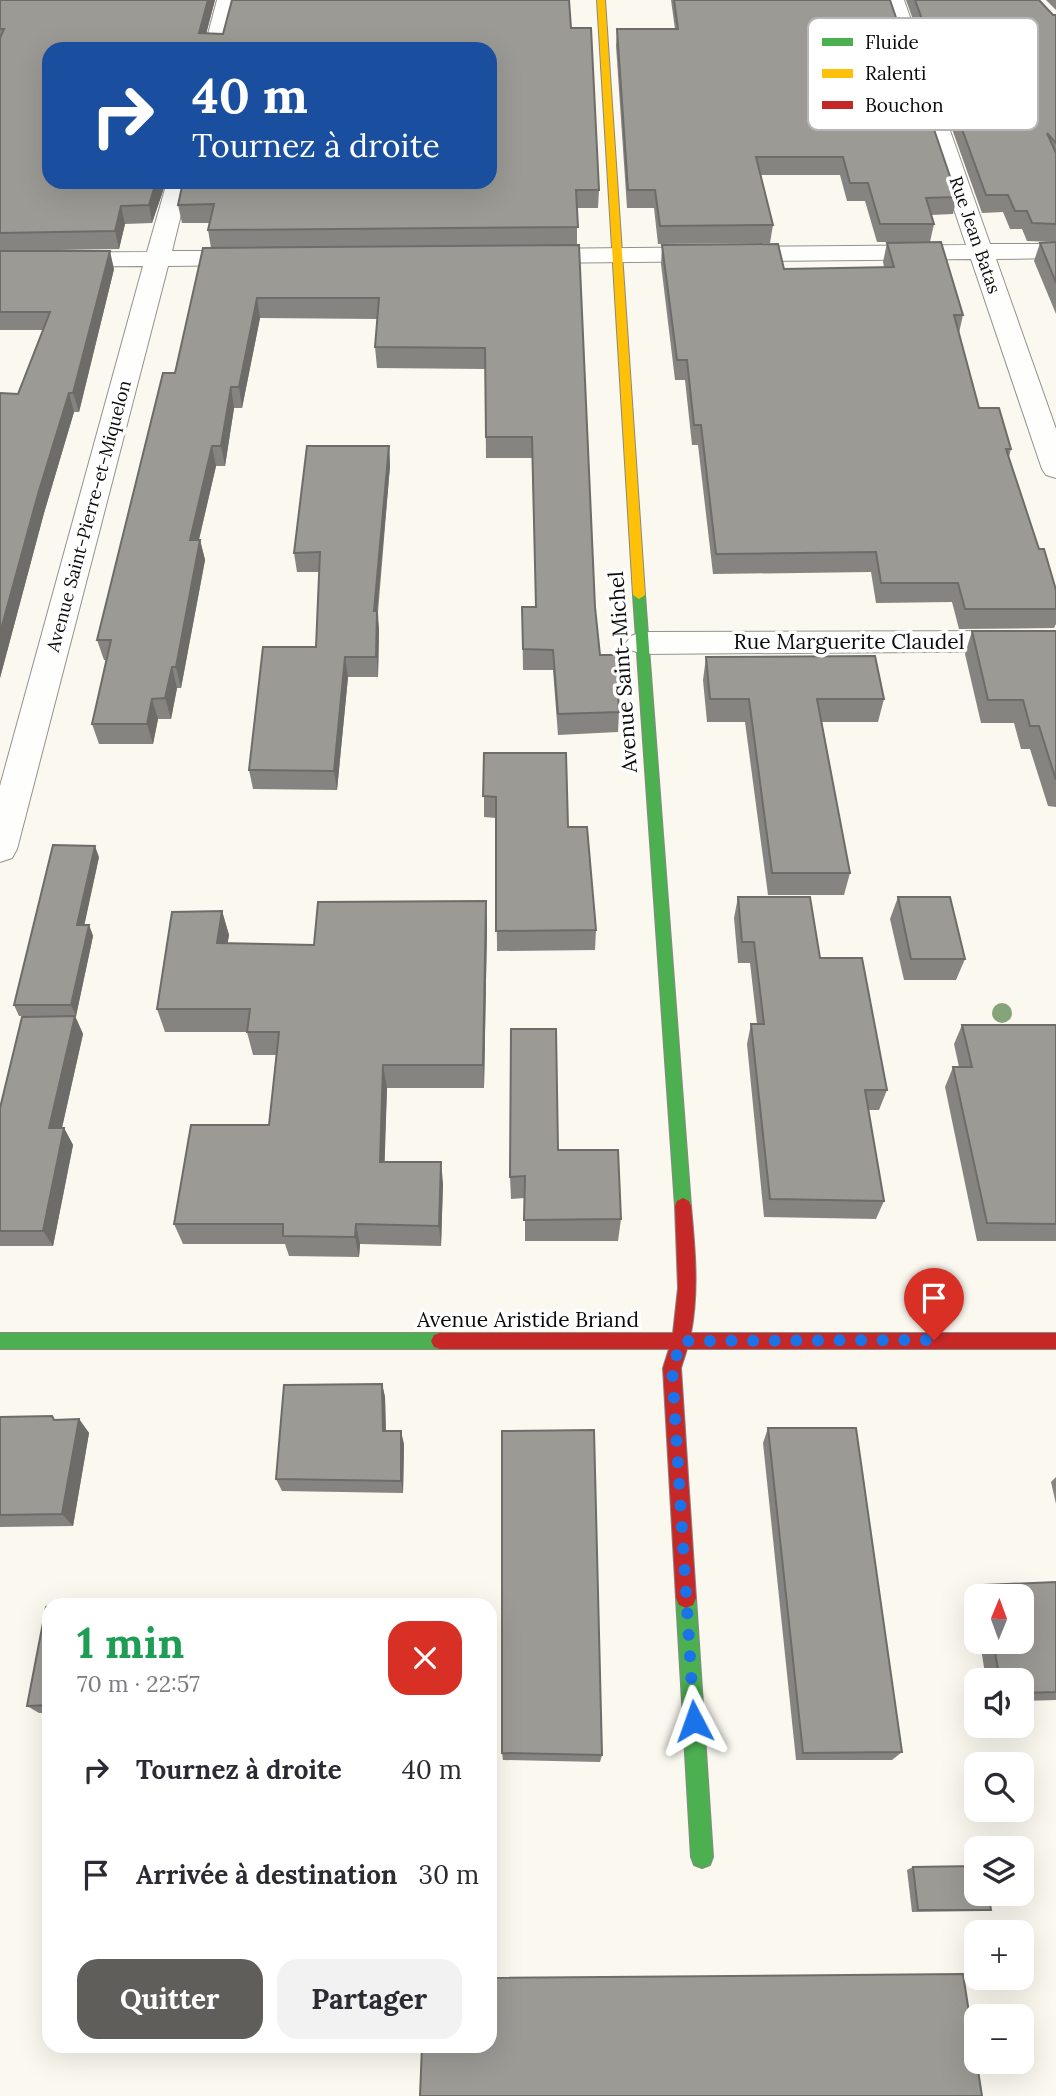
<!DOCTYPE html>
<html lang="fr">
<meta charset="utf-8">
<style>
:root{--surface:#fff;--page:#f2f2f3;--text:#2b2b33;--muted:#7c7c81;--accent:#5f5e5b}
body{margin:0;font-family:Lora,serif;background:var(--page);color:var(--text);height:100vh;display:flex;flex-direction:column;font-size:26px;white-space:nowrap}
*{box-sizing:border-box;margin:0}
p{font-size:23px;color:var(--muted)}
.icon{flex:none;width:38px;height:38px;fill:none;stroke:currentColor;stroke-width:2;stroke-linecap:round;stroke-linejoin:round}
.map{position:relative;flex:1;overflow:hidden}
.side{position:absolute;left:42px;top:1598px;width:455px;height:455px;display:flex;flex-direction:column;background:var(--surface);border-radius:21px;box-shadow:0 7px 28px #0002}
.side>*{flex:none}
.guide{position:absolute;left:42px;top:42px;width:455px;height:147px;border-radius:21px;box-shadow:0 7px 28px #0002;background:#1a4fa0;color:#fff;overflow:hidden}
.needle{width:46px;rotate:1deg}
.controls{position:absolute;left:964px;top:1584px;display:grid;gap:14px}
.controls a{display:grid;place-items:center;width:70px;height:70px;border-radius:14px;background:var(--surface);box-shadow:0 7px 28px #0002;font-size:35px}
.pin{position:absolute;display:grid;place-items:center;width:60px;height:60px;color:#fff;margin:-72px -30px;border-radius:50% 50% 50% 0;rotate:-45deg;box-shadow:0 0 7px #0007}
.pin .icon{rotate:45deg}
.me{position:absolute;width:77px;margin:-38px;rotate:356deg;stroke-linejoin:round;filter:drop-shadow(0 0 5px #0008)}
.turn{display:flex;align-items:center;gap:24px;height:147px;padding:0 35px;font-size:32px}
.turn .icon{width:91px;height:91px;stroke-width:2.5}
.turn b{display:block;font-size:49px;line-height:60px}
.round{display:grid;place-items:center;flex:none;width:74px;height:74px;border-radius:21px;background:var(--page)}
.head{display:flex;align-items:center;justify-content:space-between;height:119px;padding:0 35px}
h1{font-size:42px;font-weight:800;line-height:52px;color:#1e9e55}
.button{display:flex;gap:14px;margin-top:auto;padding:14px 35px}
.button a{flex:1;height:80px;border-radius:21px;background:var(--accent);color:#fff;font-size:28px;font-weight:800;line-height:80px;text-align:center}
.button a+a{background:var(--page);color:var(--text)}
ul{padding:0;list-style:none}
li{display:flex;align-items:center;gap:21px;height:105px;padding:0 35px}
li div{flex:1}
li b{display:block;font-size:26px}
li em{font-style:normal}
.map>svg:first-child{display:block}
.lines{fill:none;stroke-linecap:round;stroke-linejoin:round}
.street-casing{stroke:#93928e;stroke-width:2}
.fast-casing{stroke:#898884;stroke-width:2}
.slow-casing{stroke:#898884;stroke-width:2}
.jam-casing{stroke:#898884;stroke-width:2}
.street{fill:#fefefd;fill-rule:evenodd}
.fast{fill:#4caf50;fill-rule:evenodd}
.slow{fill:#ffc107;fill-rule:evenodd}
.jam{fill:#c62828;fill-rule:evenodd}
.tree{fill:#86a47c}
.wall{fill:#868480}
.shaded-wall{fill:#6d6c68}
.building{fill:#9c9a95;stroke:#6d6c68;stroke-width:2}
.route{stroke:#1a73e8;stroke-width:12;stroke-dasharray:0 21.6}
.labels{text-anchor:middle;stroke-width:7;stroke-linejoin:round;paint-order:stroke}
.far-street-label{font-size:18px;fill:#0b0b0b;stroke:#fff}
.street-label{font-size:21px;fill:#0b0b0b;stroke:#fff}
.key{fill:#fff;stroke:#b6b6b6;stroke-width:2}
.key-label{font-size:19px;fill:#0b0b0b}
</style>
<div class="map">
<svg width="1056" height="2096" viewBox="0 0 1056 2096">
<rect width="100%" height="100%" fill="#faf8ef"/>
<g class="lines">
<defs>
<g id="street">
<polygon points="217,0 237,0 224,49 204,49"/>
<polygon points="884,0 904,0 990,244 1056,244 1056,258 996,259 1056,429 1056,478 1046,475 1042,469 971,259 527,263 518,261 515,256 518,251 527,249 966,245"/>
<polygon points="167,182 189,182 172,251 253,251 262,253 265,258 262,263 253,265 168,266 17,849 12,858 0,862 0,786 143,266 0,267 0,253 147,252"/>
<polygon points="1056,631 1056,651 642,654 631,650 626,643 631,636 642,632"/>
</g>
<g id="fast">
<polygon points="639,591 645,595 691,1206 689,1211 683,1214 677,1211 675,1206 633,595"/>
<polygon points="0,1333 440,1333 446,1335 449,1341 446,1347 440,1349 0,1349"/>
<polygon points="686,1588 693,1591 696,1598 713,1857 710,1865 702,1868 694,1865 691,1857 676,1598 679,1591"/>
</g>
<polygon id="slow" points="597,0 605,0 645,595 639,599 633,595"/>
<path id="jam" d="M683 1198 689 1201 691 1206C695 1248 699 1291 691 1333H1056V1349H687L681 1368 696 1598 693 1605 686 1608 679 1605 676 1598 663 1368 669 1349H440L434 1347 431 1341 434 1335 440 1333H673L678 1288 675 1206 677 1201Z"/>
</defs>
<use href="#street" class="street-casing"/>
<use href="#fast" class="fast-casing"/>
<use href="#slow" class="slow-casing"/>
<use href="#jam" class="jam-casing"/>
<use href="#street" class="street"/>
<use href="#fast" class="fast"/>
<use href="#slow" class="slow"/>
<use href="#jam" class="jam"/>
</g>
<circle class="tree" cx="1002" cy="1013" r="10"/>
<g class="wall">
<polygon points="0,0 215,0 206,34 571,28 599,190 598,208 577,208 577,245 595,607 600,655 619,712 618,732 558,735 553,670 523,670 522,607 536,607 532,458 486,458 485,369 377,368 375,347 378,319 260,318 242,408 234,408 225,466 216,466 199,540 200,540 205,560 181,688 177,688 171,719 158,719 153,744 99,744 92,724 106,660 104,660 97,640 211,248 208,230 210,223 182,223 178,205 490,49 49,182 166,182 152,223 125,224 119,249 0,251"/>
<polygon points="671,0 890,0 957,197 953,214 931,215 934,224 930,242 877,242 865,201 847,201 840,175 761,175 773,225 770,243 658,244 654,208 627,208 616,46 617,29 675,29"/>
<polygon points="906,0 1039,0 1053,15 1056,15 1056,242 1027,241 1022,229 1010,229 1003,212 982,213"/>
<polygon points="1046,0 1056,0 1056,10"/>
<polygon points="1056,242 1056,314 1034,261 1040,243"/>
<polygon points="887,243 963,315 959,333 979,408 1011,449 1009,457 1039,549 1056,590 1056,624 1054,628 959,629 952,602 876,603 871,572 713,574 698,445 692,445 685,380 675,380 661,264 662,245 784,269 884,267 883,262"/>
<polygon points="0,251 114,269 79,412 74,412 44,513 0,678 0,393 18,394 43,330 0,330"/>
<polygon points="389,446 390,466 378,612 379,630 378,677 348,677 337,790 253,789 249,770 316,647 319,572 297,572 294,553"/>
<polygon points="972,631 1056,631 1056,808 1056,807 1048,806 1030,749 1021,749 1014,723 981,723 965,654"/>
<polygon points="706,657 884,699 878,722 822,722 850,873 844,895 768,895 745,722 707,722 703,680"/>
<polygon points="484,753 568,827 596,930 595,950 497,951 496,818 484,817"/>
<polygon points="99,857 84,925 89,925 93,936 76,1016 19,1016 14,1005"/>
<polygon points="738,897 820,958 887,1090 879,1110 868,1110 884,1201 876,1219 764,1217 747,1044 751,1024 757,1024 750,963 738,963 734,918"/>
<polygon points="898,897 965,959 956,980 904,980 890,919"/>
<polygon points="486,901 487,926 484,1088 387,1088 384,1162 443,1183 441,1246 360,1244 359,1257 289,1256 285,1244 183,1244 174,1224 269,1125 276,1055 253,1055 247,1032 165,1032 157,1009 222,911 229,935 227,944 314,945"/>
<polygon points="75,1016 83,1034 62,1128 64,1128 73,1145 53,1246 0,1246 0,1108"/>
<polygon points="962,1025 1056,1025 1056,1241 977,1241 945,1087 953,1067 959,1067 954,1044"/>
<polygon points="558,1150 621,1219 618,1241 525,1241 525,1198 511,1199 510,1177"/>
<polygon points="382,1384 385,1397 386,1431 404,1444 403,1493 282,1491 276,1479"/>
<polygon points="52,1416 55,1420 79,1419 89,1433 73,1526 0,1527 0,1417"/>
<polygon points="768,1428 902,1752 892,1760 796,1760 763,1443"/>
<polygon points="1056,1477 1056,1504 1051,1482"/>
<polygon points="1056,1582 1056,1700 1022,1701 1022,1680 986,1680 980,1642 1022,1642 1022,1596 976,1596 976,1621 972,1596 984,1585"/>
<polygon points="49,1606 49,1713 39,1713 27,1706"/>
<polygon points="502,1753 602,1755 600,1762 503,1760"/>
<polygon points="913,1867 991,1910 984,1911 912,1912 907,1870"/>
</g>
<g class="shaded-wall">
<polygon points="208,0 215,0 202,49 199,33"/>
<polygon points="156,182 166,182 152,223 149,205"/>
<polygon points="121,206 125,224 119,249 115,231"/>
<polygon points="110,251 114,269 79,412 73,393"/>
<polygon points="257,298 260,318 242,408 239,387"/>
<polygon points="231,387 234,408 225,466 221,446"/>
<polygon points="69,393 74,412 44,513 0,678 0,633 38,494"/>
<polygon points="212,446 216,466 194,560 190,540"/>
<polygon points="389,446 390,466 377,612 379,630 378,677 374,611"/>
<polygon points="200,540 205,560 181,688 176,667"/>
<polygon points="345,657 348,677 337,790 334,771"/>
<polygon points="172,667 177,688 171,719 165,698"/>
<polygon points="152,699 158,719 153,744 147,724"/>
<polygon points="95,846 99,857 82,936 77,925"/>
<polygon points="486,901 487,926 484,1088 483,1065"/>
<polygon points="222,911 229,935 224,967 217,943"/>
<polygon points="89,925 93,936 76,1016 71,1005"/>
<polygon points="75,1016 83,1034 58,1145 49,1128"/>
<polygon points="383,1065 387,1088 384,1183 380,1162"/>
<polygon points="64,1128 73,1145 53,1246 43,1231"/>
<polygon points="441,1162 443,1183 441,1246 439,1226"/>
<polygon points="356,1224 360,1244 359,1257 355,1237"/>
<polygon points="382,1384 385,1397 386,1444 383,1431"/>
<polygon points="79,1419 89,1433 73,1526 62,1514"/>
<polygon points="401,1431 404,1444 403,1493 401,1481"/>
</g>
<g class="building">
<polygon points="0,0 208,0 199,33 223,34 232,0 569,0 571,28 591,28 599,190 576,190 578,227 208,230 214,204 178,205 183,182 490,182 490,49 49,49 49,182 156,182 149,205 121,206 115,231 0,233 0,38 4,29 0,29"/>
<polygon points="674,0 890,0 957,197 926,198 934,224 880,224 868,183 850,183 843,157 756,157 773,225 660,226 655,190 628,190 617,29 678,29"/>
<polygon points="915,0 1039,0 1053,15 1056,15 1056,143 1047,133 1056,153 1056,224 1032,223 1027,211 1015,211 1008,195 986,195"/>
<polygon points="941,242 963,315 954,315 979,408 999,408 1011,449 1006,449 1039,549 1044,549 1056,590 1056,609 965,609 958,583 881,583 876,552 716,554 701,425 694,425 687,360 677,360 662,245 778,244 784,269 894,267 887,243"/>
<polygon points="1056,242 1056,283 1040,243"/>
<polygon points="579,245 595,607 600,655 616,655 619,712 558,714 553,650 523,649 522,607 536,607 532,437 486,437 485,348 375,347 379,298 257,298 239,387 231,387 221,446 212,446 190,540 200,540 176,667 172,667 165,698 152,699 147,724 92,724 111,640 97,640 163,373 175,373 203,248"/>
<polygon points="0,251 110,251 73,393 69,393 38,494 0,633 0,393 18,394 50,312 0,312"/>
<polygon points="307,446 389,446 374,611 377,611 376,657 345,657 334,771 249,770 263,647 316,647 320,552 294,553"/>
<polygon points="972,631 1056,631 1056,780 1039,726 1030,726 1023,700 988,700"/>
<polygon points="875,656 884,699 817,699 850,873 772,873 749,699 710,699 706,657"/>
<polygon points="484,753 566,753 568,827 587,827 596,930 496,931 496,797 483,796"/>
<polygon points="53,845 95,846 77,925 89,925 71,1005 14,1005"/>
<polygon points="738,897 810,897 820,958 862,958 887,1090 865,1090 884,1201 770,1199 751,1024 764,1024 754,942 742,942"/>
<polygon points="898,897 950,897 965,959 911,959"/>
<polygon points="486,901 483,1065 383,1065 380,1162 441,1162 439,1226 356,1224 355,1237 283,1236 283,1224 174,1224 191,1125 269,1125 279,1032 247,1032 250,1009 157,1009 172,912 222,911 217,943 314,945 318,902"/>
<polygon points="75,1016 49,1128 64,1128 43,1231 0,1231 0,1108 22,1017"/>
<polygon points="962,1025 1056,1025 1056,1224 987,1223 953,1067 972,1067"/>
<polygon points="511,1029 556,1029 558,1150 618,1150 621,1219 524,1220 525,1176 510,1177"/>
<polygon points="382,1384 383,1431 401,1431 401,1481 276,1479 284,1385"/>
<polygon points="52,1416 54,1420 79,1419 62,1514 0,1515 0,1417"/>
<polygon points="768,1428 856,1428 902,1752 803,1753"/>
<polygon points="594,1430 602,1755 502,1753 502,1431"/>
<polygon points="1056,1582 1056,1692 1022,1693 1022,1680 1000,1680 993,1642 1022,1642 1022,1596 986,1596 984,1585"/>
<polygon points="129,1601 129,1605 73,1605"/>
<polygon points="49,1606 49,1705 27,1706 46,1607"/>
<polygon points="976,1866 976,1894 988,1894 991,1910 918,1910 913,1867"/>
<polygon points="963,1974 982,2096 420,2096 422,2046 490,2046 490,1978"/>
</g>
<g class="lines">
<polyline class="route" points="694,1721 672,1368 682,1341 934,1340"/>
</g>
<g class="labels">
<g class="far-street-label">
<text transform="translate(975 235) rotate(71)" y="6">Rue Jean Batas</text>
<text transform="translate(89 516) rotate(-75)" y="6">Avenue Saint-Pierre-et-Miquelon</text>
</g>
<g class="street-label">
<text x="849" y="649">Rue Marguerite Claudel</text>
<text transform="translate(623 672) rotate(-94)" y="7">Avenue Saint-Michel</text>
<text x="528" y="1327">Avenue Aristide Briand</text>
</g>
</g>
<rect x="808" y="18" width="230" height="112" rx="10" class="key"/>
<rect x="822" y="38" width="31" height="8" fill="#4caf50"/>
<rect x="822" y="69" width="31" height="9" fill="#ffc107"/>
<rect x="822" y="101" width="31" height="8" fill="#c62828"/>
<g class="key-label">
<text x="865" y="49">Fluide</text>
<text x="865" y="80">Ralenti</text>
<text x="865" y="112">Bouchon</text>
</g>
</svg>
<div class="controls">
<a><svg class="needle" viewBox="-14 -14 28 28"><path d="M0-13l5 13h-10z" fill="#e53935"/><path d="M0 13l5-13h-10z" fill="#7c7c81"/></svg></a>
<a><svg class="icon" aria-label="sound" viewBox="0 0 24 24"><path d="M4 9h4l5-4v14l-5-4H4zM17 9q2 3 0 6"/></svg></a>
<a><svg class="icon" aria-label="search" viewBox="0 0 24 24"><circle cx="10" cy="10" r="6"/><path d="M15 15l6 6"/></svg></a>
<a><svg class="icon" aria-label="layers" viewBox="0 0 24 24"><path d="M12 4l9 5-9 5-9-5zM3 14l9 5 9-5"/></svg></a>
<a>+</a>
<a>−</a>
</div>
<div class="pin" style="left:934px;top:1340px;background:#d93025"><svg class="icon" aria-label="arrive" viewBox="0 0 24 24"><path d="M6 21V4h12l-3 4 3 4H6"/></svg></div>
<svg class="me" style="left:694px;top:1721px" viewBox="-20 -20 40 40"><path d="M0-17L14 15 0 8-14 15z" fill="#1a73e8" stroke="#fff" stroke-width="4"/></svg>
<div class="guide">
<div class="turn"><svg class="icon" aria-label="right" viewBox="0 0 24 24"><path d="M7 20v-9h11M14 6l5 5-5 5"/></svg><div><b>40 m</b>Tournez à droite</div></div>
</div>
<section class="side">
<div class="head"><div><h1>1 min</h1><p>70 m · 22:57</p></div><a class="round" style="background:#d93025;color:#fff"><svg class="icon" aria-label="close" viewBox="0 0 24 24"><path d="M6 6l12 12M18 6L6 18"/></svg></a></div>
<ul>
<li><svg class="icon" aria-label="right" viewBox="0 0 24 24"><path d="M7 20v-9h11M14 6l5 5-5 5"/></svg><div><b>Tournez à droite</b></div><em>40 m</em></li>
<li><svg class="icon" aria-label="arrive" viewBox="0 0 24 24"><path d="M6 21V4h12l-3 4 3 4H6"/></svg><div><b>Arrivée à destination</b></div><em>30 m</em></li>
</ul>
<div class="button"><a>Quitter</a><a>Partager</a></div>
</section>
</div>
